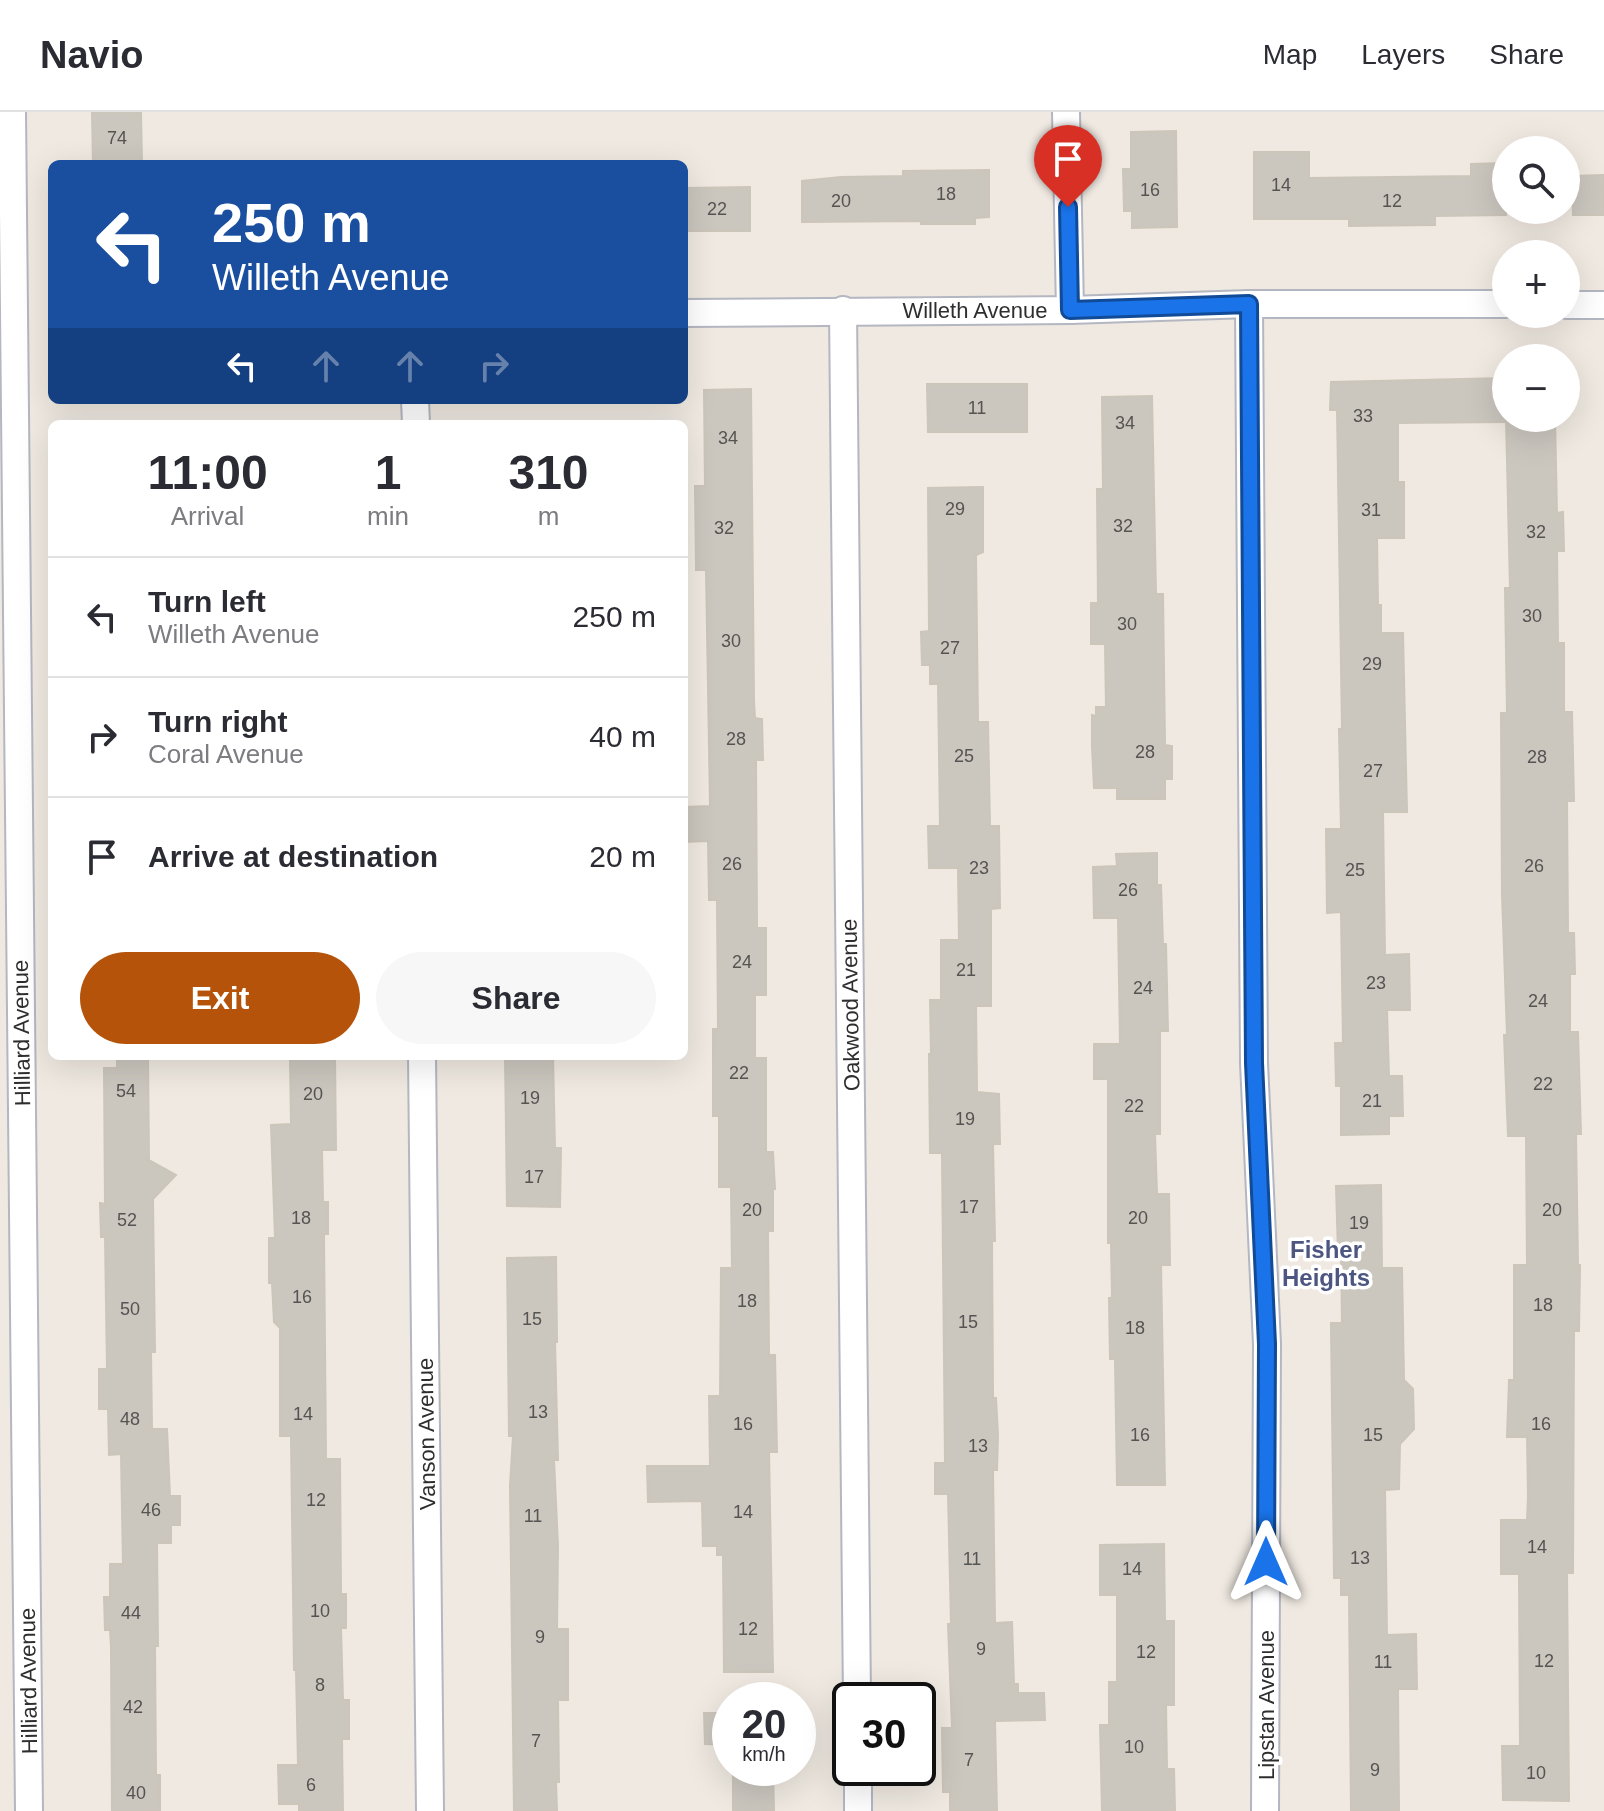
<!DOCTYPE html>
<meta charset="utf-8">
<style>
:root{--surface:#fff;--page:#f7f7f7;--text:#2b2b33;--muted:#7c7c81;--line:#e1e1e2;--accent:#b45309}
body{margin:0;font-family:Arial,sans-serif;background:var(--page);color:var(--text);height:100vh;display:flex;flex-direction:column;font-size:30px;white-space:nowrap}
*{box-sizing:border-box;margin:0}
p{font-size:26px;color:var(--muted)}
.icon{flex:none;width:44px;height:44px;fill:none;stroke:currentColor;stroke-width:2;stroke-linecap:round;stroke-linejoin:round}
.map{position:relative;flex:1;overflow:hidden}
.side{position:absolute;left:48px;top:308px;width:640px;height:640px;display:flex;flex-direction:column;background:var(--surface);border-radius:12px;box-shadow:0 8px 32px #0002}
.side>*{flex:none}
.top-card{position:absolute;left:48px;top:48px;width:640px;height:244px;border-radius:12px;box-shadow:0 8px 32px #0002;background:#1a4fa0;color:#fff;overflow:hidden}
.controls{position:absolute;left:1492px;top:24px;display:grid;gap:16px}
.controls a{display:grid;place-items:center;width:88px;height:88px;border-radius:50%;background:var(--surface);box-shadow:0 8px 32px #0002;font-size:40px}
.speed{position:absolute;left:712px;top:1570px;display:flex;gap:16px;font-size:40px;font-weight:700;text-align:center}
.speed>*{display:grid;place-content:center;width:104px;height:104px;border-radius:50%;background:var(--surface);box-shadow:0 8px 32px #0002;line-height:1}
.speed small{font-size:20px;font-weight:400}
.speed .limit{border:4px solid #111;border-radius:12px;background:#fff;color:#111}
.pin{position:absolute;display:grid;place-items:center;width:68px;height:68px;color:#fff;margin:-82px -34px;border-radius:50% 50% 50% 0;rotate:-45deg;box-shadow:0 0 8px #0007}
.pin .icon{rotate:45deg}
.me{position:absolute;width:88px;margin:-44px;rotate:0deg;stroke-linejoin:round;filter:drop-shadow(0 0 6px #0008)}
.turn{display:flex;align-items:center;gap:28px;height:168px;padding:0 32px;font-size:36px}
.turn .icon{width:104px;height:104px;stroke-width:2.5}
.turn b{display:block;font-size:56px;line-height:68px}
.lanes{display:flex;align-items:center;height:76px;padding:0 32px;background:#0003;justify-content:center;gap:40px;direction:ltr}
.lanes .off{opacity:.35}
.eta{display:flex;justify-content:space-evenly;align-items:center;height:136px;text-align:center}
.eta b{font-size:48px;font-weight:600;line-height:56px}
.button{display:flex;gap:16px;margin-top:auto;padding:16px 32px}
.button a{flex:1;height:92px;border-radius:48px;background:var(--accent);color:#fff;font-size:32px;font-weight:600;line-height:92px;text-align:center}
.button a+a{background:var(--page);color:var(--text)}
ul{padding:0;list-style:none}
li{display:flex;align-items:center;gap:24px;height:120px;padding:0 32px;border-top:2px solid var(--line)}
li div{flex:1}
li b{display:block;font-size:30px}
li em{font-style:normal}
header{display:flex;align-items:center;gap:48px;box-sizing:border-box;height:112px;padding:0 40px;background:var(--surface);border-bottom:2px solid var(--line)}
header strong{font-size:38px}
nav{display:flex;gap:44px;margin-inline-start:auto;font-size:28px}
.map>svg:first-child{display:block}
.building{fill:#cbc7bf;stroke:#cbc5ba;stroke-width:2}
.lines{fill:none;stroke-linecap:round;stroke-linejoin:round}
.minor-casing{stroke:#b4b7c1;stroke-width:30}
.minor{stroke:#fff;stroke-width:26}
.route-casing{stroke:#114b97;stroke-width:20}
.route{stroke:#1a73e8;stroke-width:14}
.labels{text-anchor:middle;stroke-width:7;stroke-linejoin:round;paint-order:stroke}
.number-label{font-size:18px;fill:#555452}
.street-label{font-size:22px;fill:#2e2e2e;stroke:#fff}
.neighbourhood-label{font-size:24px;font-weight:bold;fill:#4d5680;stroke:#fff}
</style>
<header>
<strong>Navio</strong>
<nav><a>Map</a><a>Layers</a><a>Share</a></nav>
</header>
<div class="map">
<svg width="1604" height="1699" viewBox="0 0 1604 1699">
<rect width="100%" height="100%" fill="#efe9e1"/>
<g class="building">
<polygon points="92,0 141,0 142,52 93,52"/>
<polygon points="1176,19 1177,115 1132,116 1132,99 1124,99 1123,57 1131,57 1131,20"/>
<polygon points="1254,40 1309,40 1309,66 1471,64 1471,52 1506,51 1506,103 1435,104 1435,113 1349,114 1349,107 1254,107"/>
<polygon points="989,58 989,105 975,106 975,112 921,112 921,109 802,110 802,69 841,65 903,64 903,59"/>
<polygon points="1604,63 1604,103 1573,103 1572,64"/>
<polygon points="750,75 750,119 684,119 684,76"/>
<polygon points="1506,266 1506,310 1398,311 1398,370 1404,370 1404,426 1377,426 1378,493 1381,493 1381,521 1403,521 1407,700 1383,700 1385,843 1409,842 1410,898 1387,898 1389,964 1402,964 1403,1004 1389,1004 1389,1022 1341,1023 1341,974 1336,974 1335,931 1343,931 1341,800 1327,801 1326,717 1341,717 1339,617 1342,617 1337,298 1330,298 1331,270"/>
<polygon points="927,272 1027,272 1027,320 928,320"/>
<polygon points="751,277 754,589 755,606 762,607 763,648 756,648 757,816 766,816 766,883 755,883 755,946 766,946 766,1040 773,1040 775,1077 773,1077 773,1119 768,1119 769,1243 775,1243 777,1340 769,1340 773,1560 724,1560 723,1443 717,1443 717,1434 703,1434 702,1389 648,1390 647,1354 710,1354 709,1284 720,1284 721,1156 732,1156 731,1075 719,1075 719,1004 713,1004 713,917 718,917 717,788 709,788 708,729 684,730 684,695 710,694 706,458 696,458 695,374 705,374 704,278"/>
<polygon points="1152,284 1156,482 1163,482 1165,633 1172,634 1172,667 1165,667 1165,687 1117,687 1117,676 1094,676 1092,634 1092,603 1096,604 1096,595 1106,595 1105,532 1091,532 1091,491 1098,491 1097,377 1103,377 1102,285"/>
<polygon points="1506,306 1555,306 1557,401 1563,400 1564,439 1557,439 1558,531 1564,531 1564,600 1572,600 1574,689 1567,689 1568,821 1574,821 1575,862 1570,862 1570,920 1578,920 1581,1022 1576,1022 1578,1153 1580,1153 1579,1219 1574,1219 1573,1461 1567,1461 1569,1689 1503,1688 1502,1634 1520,1634 1519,1462 1501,1462 1501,1408 1527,1408 1528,1384 1527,1325 1507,1325 1509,1268 1514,1268 1514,1153 1527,1153 1526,1024 1508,1024 1504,923 1507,923 1502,782 1501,601 1507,601 1505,476 1510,476"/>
<polygon points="983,375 983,440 976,443 978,610 988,610 990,714 999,714 1000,796 991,797 991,894 976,894 977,980 999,982 1000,1032 993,1032 995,1129 992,1129 993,1286 996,1286 998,1324 997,1358 993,1358 995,1511 1012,1510 1014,1572 1018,1572 1018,1581 1044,1581 1045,1608 995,1609 997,1699 950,1699 950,1680 943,1680 942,1616 952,1616 948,1512 951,1512 948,1382 935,1382 935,1351 945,1351 942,1041 930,1041 929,942 931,942 930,888 941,888 941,828 959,828 958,756 929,756 928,714 940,714 938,572 930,572 930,553 922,553 921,520 929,519 928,376"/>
<polygon points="1157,741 1157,773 1161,773 1163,832 1166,832 1168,919 1160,919 1160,1022 1155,1022 1157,1082 1169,1082 1170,1153 1161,1153 1165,1373 1117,1373 1115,1247 1110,1247 1109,1186 1112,1186 1111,1131 1108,1131 1108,967 1094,967 1094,932 1120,932 1118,806 1094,806 1093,755 1117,754 1116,742"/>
<polygon points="117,944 148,944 149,1048 176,1063 153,1087 155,1240 151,1240 152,1317 167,1317 170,1384 180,1384 180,1413 171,1413 171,1431 157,1431 158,1534 155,1534 156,1663 160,1663 160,1699 112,1699 111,1535 110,1518 105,1518 104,1485 110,1485 110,1452 123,1452 121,1342 109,1343 108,1297 99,1297 99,1257 107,1257 105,1125 101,1125 100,1091 105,1092 104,956 117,956"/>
<polygon points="290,944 335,944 336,1038 322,1038 323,1090 328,1090 328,1122 324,1122 326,1347 340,1347 341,1482 346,1482 346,1516 341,1516 343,1588 349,1588 349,1627 342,1627 343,1699 299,1699 299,1692 279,1692 278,1653 298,1653 296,1558 294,1558 291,1324 280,1324 280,1216 274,1210 272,1171 269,1171 269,1126 275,1126 271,1013 291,1012"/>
<polygon points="505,944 553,944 555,1036 561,1036 560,1095 507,1094"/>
<polygon points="1381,1073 1382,1156 1402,1156 1404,1268 1413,1277 1414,1317 1400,1332 1399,1377 1385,1378 1387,1523 1416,1522 1417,1577 1398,1577 1399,1699 1351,1699 1349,1483 1341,1483 1341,1466 1334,1466 1331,1211 1342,1211 1341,1141 1338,1142 1336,1074"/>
<polygon points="556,1145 557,1230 555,1230 558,1348 554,1348 558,1434 557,1517 568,1517 568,1588 558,1588 559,1670 556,1670 557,1699 514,1699 510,1374 513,1324 509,1324 507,1146"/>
<polygon points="1164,1432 1165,1509 1174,1509 1174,1593 1166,1593 1167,1657 1174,1657 1175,1699 1102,1699 1100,1613 1109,1613 1109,1570 1117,1570 1117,1483 1100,1483 1100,1433"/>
<polygon points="704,1601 730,1601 730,1633 705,1632"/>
<polygon points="733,1656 773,1656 774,1699 733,1699"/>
</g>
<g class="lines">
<defs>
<g id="minor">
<polyline points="12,0 29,1699"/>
<polyline points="1066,0 1070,198"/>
<polyline points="1249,192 1254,951 1267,1232 1265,1699"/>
<polyline points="1566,193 1604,193"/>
<polyline points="843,198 857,1588"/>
<polyline points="684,201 1070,198 1249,192 1506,192"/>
<polyline points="415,288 416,312"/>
<polyline points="422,944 430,1699"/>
<polyline points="858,1656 858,1699"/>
</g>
</defs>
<use href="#minor" class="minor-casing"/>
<use href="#minor" class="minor"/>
</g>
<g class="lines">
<defs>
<polyline id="route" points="1068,95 1070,198 1249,192 1254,951 1267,1232 1266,1450"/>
</defs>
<use href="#route" class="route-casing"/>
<use href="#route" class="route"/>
</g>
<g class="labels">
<g class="number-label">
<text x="117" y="32">74</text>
<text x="1281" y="79">14</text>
<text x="1150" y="84">16</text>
<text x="946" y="88">18</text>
<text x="841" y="95">20</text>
<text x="1392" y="95">12</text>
<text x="717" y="103">22</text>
<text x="977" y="302">11</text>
<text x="1363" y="310">33</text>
<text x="1125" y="317">34</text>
<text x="728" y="332">34</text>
<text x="955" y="403">29</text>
<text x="1371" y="404">31</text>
<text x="1123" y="420">32</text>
<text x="724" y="422">32</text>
<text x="1536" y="426">32</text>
<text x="1532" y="510">30</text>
<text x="1127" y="518">30</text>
<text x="731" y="535">30</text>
<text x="950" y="542">27</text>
<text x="1372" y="558">29</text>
<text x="736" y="633">28</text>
<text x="1145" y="646">28</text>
<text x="964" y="650">25</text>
<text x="1537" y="651">28</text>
<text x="1373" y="665">27</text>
<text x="732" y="758">26</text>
<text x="1534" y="760">26</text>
<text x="979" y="762">23</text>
<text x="1355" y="764">25</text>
<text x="1128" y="784">26</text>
<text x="742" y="856">24</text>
<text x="966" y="864">21</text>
<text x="1376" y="877">23</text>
<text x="1143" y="882">24</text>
<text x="1538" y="895">24</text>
<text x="739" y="967">22</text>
<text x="1543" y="978">22</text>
<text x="126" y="985">54</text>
<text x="313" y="988">20</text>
<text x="530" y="992">19</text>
<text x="1372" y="995">21</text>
<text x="1134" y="1000">22</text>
<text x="965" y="1013">19</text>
<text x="534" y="1071">17</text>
<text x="969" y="1101">17</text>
<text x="752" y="1104">20</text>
<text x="1552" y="1104">20</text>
<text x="301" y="1112">18</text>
<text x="1138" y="1112">20</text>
<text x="127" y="1114">52</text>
<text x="1359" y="1117">19</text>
<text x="302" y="1191">16</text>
<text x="747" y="1195">18</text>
<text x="1543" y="1199">18</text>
<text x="130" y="1203">50</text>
<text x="532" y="1213">15</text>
<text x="968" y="1216">15</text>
<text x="1135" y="1222">18</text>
<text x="538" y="1306">13</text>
<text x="303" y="1308">14</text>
<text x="130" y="1313">48</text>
<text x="743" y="1318">16</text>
<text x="1541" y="1318">16</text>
<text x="1140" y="1329">16</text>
<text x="1373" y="1329">15</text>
<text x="978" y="1340">13</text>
<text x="316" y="1394">12</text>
<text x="151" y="1404">46</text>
<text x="743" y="1406">14</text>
<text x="533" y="1410">11</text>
<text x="1537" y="1441">14</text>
<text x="1360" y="1452">13</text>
<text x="972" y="1453">11</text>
<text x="1132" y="1463">14</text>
<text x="320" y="1505">10</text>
<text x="131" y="1507">44</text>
<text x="748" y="1523">12</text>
<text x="540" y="1531">9</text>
<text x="981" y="1543">9</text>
<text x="1146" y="1546">12</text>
<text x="1544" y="1555">12</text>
<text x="1383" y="1556">11</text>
<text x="320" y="1579">8</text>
<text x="133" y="1601">42</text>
<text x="536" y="1635">7</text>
<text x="1134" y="1641">10</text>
<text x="969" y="1654">7</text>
<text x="1375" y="1664">9</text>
<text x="1536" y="1667">10</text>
<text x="311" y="1679">6</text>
<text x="136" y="1687">40</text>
</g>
<g class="street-label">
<text x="975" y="206">Willeth Avenue</text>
<text transform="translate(850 893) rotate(-91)" y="8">Oakwood Avenue</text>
<text transform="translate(21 921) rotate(-91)" y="8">Hilliard Avenue</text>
<text transform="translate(426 1322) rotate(-91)" y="8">Vanson Avenue</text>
<text transform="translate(28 1569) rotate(-91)" y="8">Hilliard Avenue</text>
<text transform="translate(1266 1593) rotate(-90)" y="8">Lipstan Avenue</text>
</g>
<g class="neighbourhood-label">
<text x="1326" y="1146">Fisher<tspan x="1326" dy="28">Heights</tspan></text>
</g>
</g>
</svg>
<div class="controls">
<a><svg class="icon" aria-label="search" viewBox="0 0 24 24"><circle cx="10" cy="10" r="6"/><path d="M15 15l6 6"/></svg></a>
<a>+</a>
<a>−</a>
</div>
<div class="speed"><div>20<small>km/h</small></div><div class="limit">30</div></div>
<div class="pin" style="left:1068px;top:95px;background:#d93025"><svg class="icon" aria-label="arrive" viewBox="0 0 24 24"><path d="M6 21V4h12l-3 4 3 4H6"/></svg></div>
<svg class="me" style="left:1266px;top:1450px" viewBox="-20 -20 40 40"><path d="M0-17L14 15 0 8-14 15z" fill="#1a73e8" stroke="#fff" stroke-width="4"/></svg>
<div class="top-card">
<div class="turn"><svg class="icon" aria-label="left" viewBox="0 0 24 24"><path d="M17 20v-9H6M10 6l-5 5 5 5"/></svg><div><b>250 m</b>Willeth Avenue</div></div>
<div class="lanes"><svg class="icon" aria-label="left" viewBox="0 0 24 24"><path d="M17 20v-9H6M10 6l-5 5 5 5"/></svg><svg class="icon off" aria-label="ahead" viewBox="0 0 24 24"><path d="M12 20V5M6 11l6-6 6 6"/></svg><svg class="icon off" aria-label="ahead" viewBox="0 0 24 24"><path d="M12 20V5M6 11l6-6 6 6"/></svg><svg class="icon off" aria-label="right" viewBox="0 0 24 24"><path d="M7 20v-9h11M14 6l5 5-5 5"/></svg></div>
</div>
<section class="side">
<div class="eta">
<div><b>11:00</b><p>Arrival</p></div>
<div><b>1</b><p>min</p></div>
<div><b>310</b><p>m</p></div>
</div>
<ul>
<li><svg class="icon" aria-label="left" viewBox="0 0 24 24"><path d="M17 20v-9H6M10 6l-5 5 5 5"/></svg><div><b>Turn left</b><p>Willeth Avenue</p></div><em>250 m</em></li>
<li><svg class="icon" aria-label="right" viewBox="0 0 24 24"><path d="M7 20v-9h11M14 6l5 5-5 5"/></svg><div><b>Turn right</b><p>Coral Avenue</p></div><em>40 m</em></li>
<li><svg class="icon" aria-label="arrive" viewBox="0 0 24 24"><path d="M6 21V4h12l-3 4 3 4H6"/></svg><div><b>Arrive at destination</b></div><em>20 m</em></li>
</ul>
<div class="button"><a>Exit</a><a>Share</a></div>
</section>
</div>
